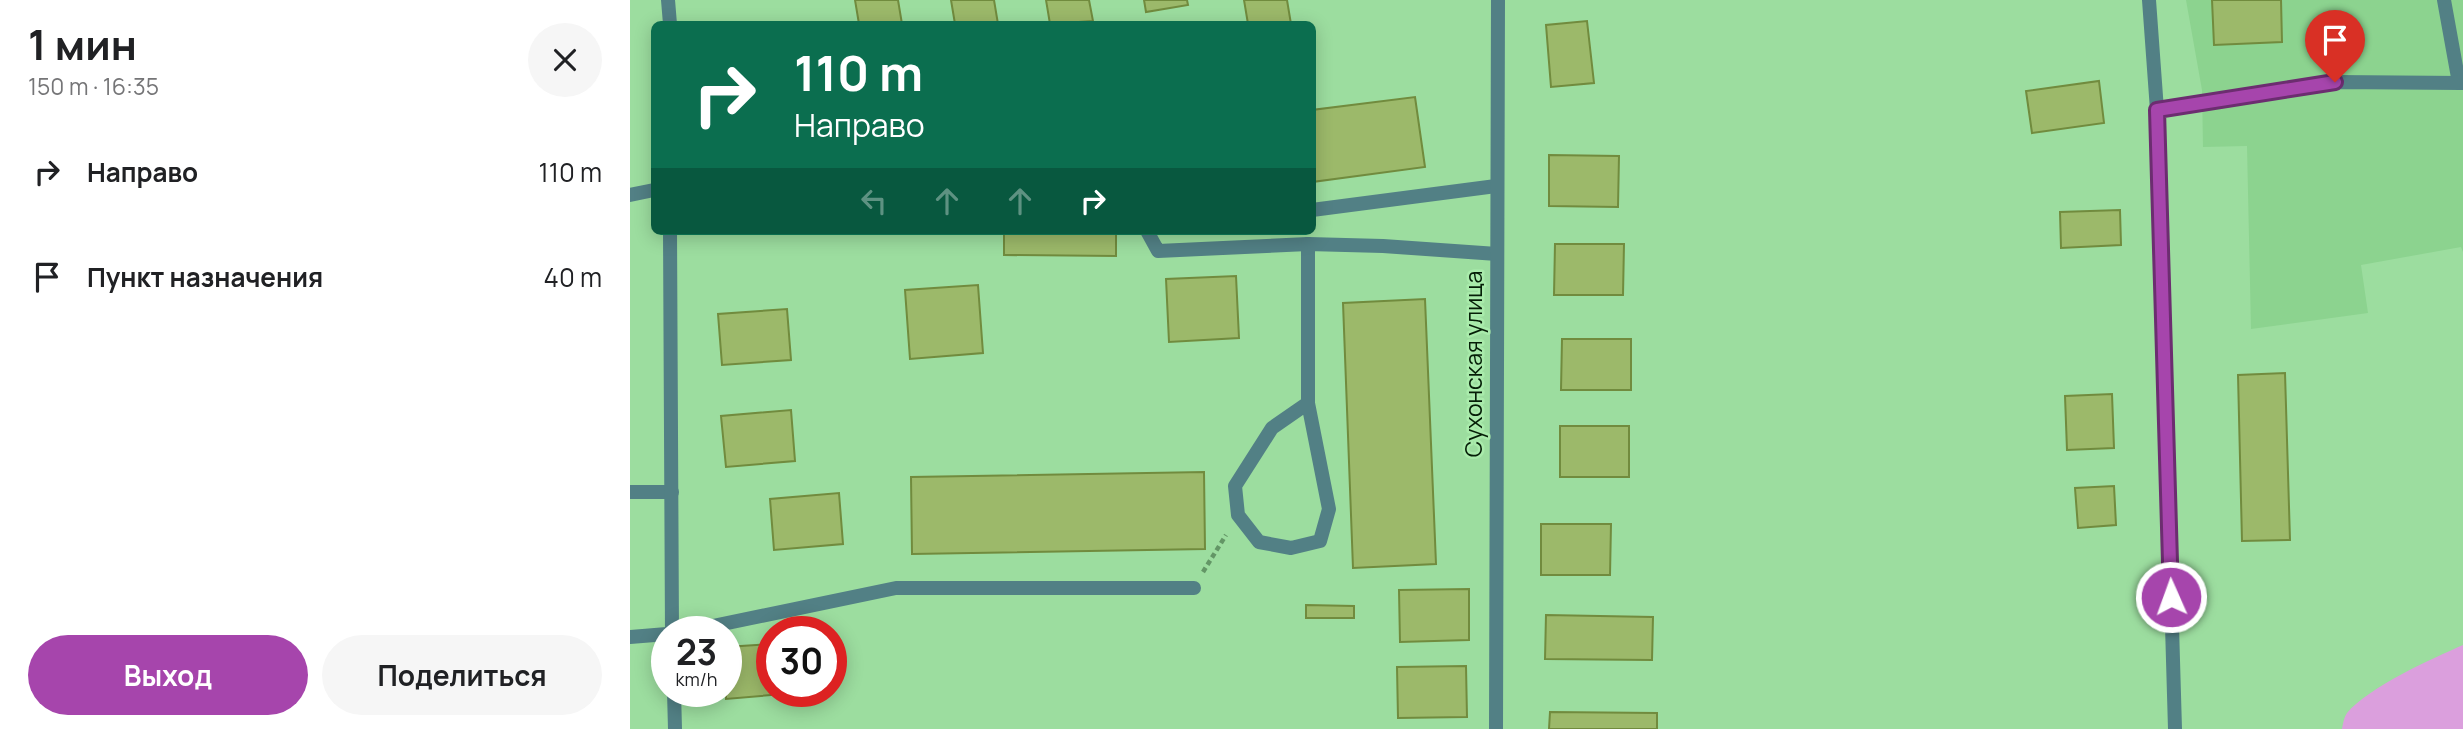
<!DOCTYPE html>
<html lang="ru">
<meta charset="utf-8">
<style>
:root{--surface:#fff;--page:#f6f6f6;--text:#202124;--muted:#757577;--accent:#a645ac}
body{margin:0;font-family:Manrope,sans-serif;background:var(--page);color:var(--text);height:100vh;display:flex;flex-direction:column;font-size:26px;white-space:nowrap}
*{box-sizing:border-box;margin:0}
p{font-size:23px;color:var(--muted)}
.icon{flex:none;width:38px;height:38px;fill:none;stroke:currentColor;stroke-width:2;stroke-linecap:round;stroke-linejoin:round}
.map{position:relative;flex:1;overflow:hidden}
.drawer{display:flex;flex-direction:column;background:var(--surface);width:630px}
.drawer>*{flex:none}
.banner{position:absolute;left:21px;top:21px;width:665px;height:214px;border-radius:10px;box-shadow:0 4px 18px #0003;background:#0b6e4f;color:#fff;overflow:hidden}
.speed{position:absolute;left:21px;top:616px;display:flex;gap:14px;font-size:35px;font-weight:700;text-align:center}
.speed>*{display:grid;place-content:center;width:91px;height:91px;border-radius:50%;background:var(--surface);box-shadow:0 4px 18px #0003;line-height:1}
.speed small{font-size:18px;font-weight:400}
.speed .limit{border:10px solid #d22;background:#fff;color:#111}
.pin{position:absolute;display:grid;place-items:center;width:60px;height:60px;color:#fff;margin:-72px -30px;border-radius:50% 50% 50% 0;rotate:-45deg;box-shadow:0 0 7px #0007}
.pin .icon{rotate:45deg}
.me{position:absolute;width:77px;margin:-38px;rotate:358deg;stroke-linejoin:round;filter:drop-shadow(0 0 5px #0008)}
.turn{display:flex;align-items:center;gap:24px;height:147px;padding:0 28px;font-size:32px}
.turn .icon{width:91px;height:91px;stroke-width:2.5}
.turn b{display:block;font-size:49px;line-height:60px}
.lanes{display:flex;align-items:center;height:66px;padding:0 28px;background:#0003;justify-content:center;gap:35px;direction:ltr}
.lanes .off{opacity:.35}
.round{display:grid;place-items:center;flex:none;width:74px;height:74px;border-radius:37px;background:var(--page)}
.headline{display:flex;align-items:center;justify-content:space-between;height:119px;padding:0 28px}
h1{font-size:42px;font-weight:700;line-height:52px}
.cta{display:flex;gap:14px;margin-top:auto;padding:14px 28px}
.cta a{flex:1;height:80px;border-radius:42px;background:var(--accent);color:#fff;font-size:28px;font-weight:700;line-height:80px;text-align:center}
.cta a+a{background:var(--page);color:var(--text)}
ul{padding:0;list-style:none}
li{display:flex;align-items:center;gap:21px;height:105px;padding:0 28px}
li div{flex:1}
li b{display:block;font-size:26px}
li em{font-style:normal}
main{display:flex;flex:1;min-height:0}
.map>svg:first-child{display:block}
.built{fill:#8cd38f}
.green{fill:#db9fdd}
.building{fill:#9cb96a;stroke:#718b3e;stroke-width:2}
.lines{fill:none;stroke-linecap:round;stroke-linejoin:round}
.path{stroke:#639666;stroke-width:4.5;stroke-dasharray:5 3.5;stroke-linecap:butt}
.lane{stroke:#528085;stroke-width:14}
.street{stroke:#528085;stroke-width:14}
.route-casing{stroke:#6c2d70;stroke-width:18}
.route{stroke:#a645ac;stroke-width:12}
.labels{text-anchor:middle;stroke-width:5;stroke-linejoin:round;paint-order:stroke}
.street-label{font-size:23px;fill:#051e07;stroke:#a9ebab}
</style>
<main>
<section class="drawer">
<div class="headline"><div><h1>1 мин</h1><p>150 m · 16:35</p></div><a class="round"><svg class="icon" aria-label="close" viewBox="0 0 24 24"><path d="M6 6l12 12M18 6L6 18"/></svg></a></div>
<ul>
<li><svg class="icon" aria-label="right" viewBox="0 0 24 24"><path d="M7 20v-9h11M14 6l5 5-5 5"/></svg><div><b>Направо</b></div><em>110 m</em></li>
<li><svg class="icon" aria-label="arrive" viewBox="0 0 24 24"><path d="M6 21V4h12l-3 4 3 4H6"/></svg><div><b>Пункт назначения</b></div><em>40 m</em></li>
</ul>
<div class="cta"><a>Выход</a><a>Поделиться</a></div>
</section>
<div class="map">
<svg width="1833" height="729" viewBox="0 0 1833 729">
<rect width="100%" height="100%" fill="#9cdd9f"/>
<polygon class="built" points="1556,0 1833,0 1833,252 1831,247 1731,265 1738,313 1621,329 1617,146 1573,147 1572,90"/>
<path class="green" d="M1833 645V729H1712C1713 724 1714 717 1717 713 1739 687 1801 659 1833 645Z"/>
<g class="building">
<polygon points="225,0 268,0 272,24 229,24"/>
<polygon points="321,0 364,0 368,24 325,24"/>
<polygon points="416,0 459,0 463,21 420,24"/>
<polygon points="514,0 557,0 558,5 516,12"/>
<polygon points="614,0 657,0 661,24 618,24"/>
<polygon points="1582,0 1651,0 1652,42 1584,45"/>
<polygon points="957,21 964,83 921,87 916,25"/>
<polygon points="1469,81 1474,123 1402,133 1396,91"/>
<polygon points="785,97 795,167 682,182 682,110"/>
<polygon points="919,155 989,156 988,207 919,206"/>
<polygon points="1490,210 1491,245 1431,248 1430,212"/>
<polygon points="374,231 486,231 486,256 374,255"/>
<polygon points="925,244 994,244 993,295 924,295"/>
<polygon points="606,276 609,338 539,342 536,279"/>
<polygon points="348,285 353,353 280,359 275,290"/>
<polygon points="795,299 806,564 723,568 713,303"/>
<polygon points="157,309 161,360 92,365 88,314"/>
<polygon points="932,339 1001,339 1001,390 931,390"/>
<polygon points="1655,373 1660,540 1612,541 1608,375"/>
<polygon points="1482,394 1484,448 1437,450 1435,396"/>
<polygon points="161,410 165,461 96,467 91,416"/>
<rect x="930" y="426" width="69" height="51"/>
<polygon points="574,472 575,549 282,554 281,477"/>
<polygon points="1484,486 1486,525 1448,528 1445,488"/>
<polygon points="209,493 213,544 144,550 140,499"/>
<polygon points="911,524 981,524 980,575 911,575"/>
<polygon points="839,589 839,640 770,642 769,590"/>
<polygon points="676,605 724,606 724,618 676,618"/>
<polygon points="916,615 1023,617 1022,660 915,659"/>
<polygon points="142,644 142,691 165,693 96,699 96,647"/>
<polygon points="836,666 837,717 768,718 767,667"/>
<polygon points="920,712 1027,713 1027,729 919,729"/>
</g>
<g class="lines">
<polyline class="path" points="573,572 596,535"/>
<g class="lane">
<polyline points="1814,0 1829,83"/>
<polyline points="1527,110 1705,82 1833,83"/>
<polyline points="0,195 24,190"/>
<polyline points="682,210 866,186"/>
<polyline points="517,231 528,251 678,244"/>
<polyline points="678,403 699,509 690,541 661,548 629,542 608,515 605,486 642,428 678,403 678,244 753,246 867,254"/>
<polyline points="0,492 42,492"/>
<polyline points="54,632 266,588 564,588"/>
<polyline points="0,637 37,634"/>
</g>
<g class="street">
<polyline points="38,0 40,24"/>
<polyline points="1519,0 1527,110 1545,729"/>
<polyline points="40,231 42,632"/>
<polyline points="44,691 45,729"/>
<polyline points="866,729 868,0"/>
</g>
</g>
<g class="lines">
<defs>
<polyline id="route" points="1541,597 1527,110 1705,82"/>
</defs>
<use href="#route" class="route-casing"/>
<use href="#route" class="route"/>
</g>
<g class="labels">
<g class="street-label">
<text transform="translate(844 364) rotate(-90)" y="8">Сухонская улица</text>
</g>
</g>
</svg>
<div class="speed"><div>23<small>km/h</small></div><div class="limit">30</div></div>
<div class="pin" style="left:1705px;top:82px;background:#d93025"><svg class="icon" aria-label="arrive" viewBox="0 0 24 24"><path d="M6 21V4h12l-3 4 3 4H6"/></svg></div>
<svg class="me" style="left:1541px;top:597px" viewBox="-20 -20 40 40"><circle r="17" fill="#a645ac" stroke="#fff" stroke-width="3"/><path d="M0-11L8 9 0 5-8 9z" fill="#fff"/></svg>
<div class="banner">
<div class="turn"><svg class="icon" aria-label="right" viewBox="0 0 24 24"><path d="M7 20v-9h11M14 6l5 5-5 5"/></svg><div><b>110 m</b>Направо</div></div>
<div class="lanes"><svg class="icon off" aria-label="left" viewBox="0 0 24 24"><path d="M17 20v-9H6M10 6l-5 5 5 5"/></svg><svg class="icon off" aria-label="ahead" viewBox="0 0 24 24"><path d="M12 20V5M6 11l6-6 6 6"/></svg><svg class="icon off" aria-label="ahead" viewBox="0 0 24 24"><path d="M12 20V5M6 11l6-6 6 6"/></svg><svg class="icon" aria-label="right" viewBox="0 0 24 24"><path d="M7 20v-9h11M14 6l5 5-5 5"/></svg></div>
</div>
</div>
</main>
